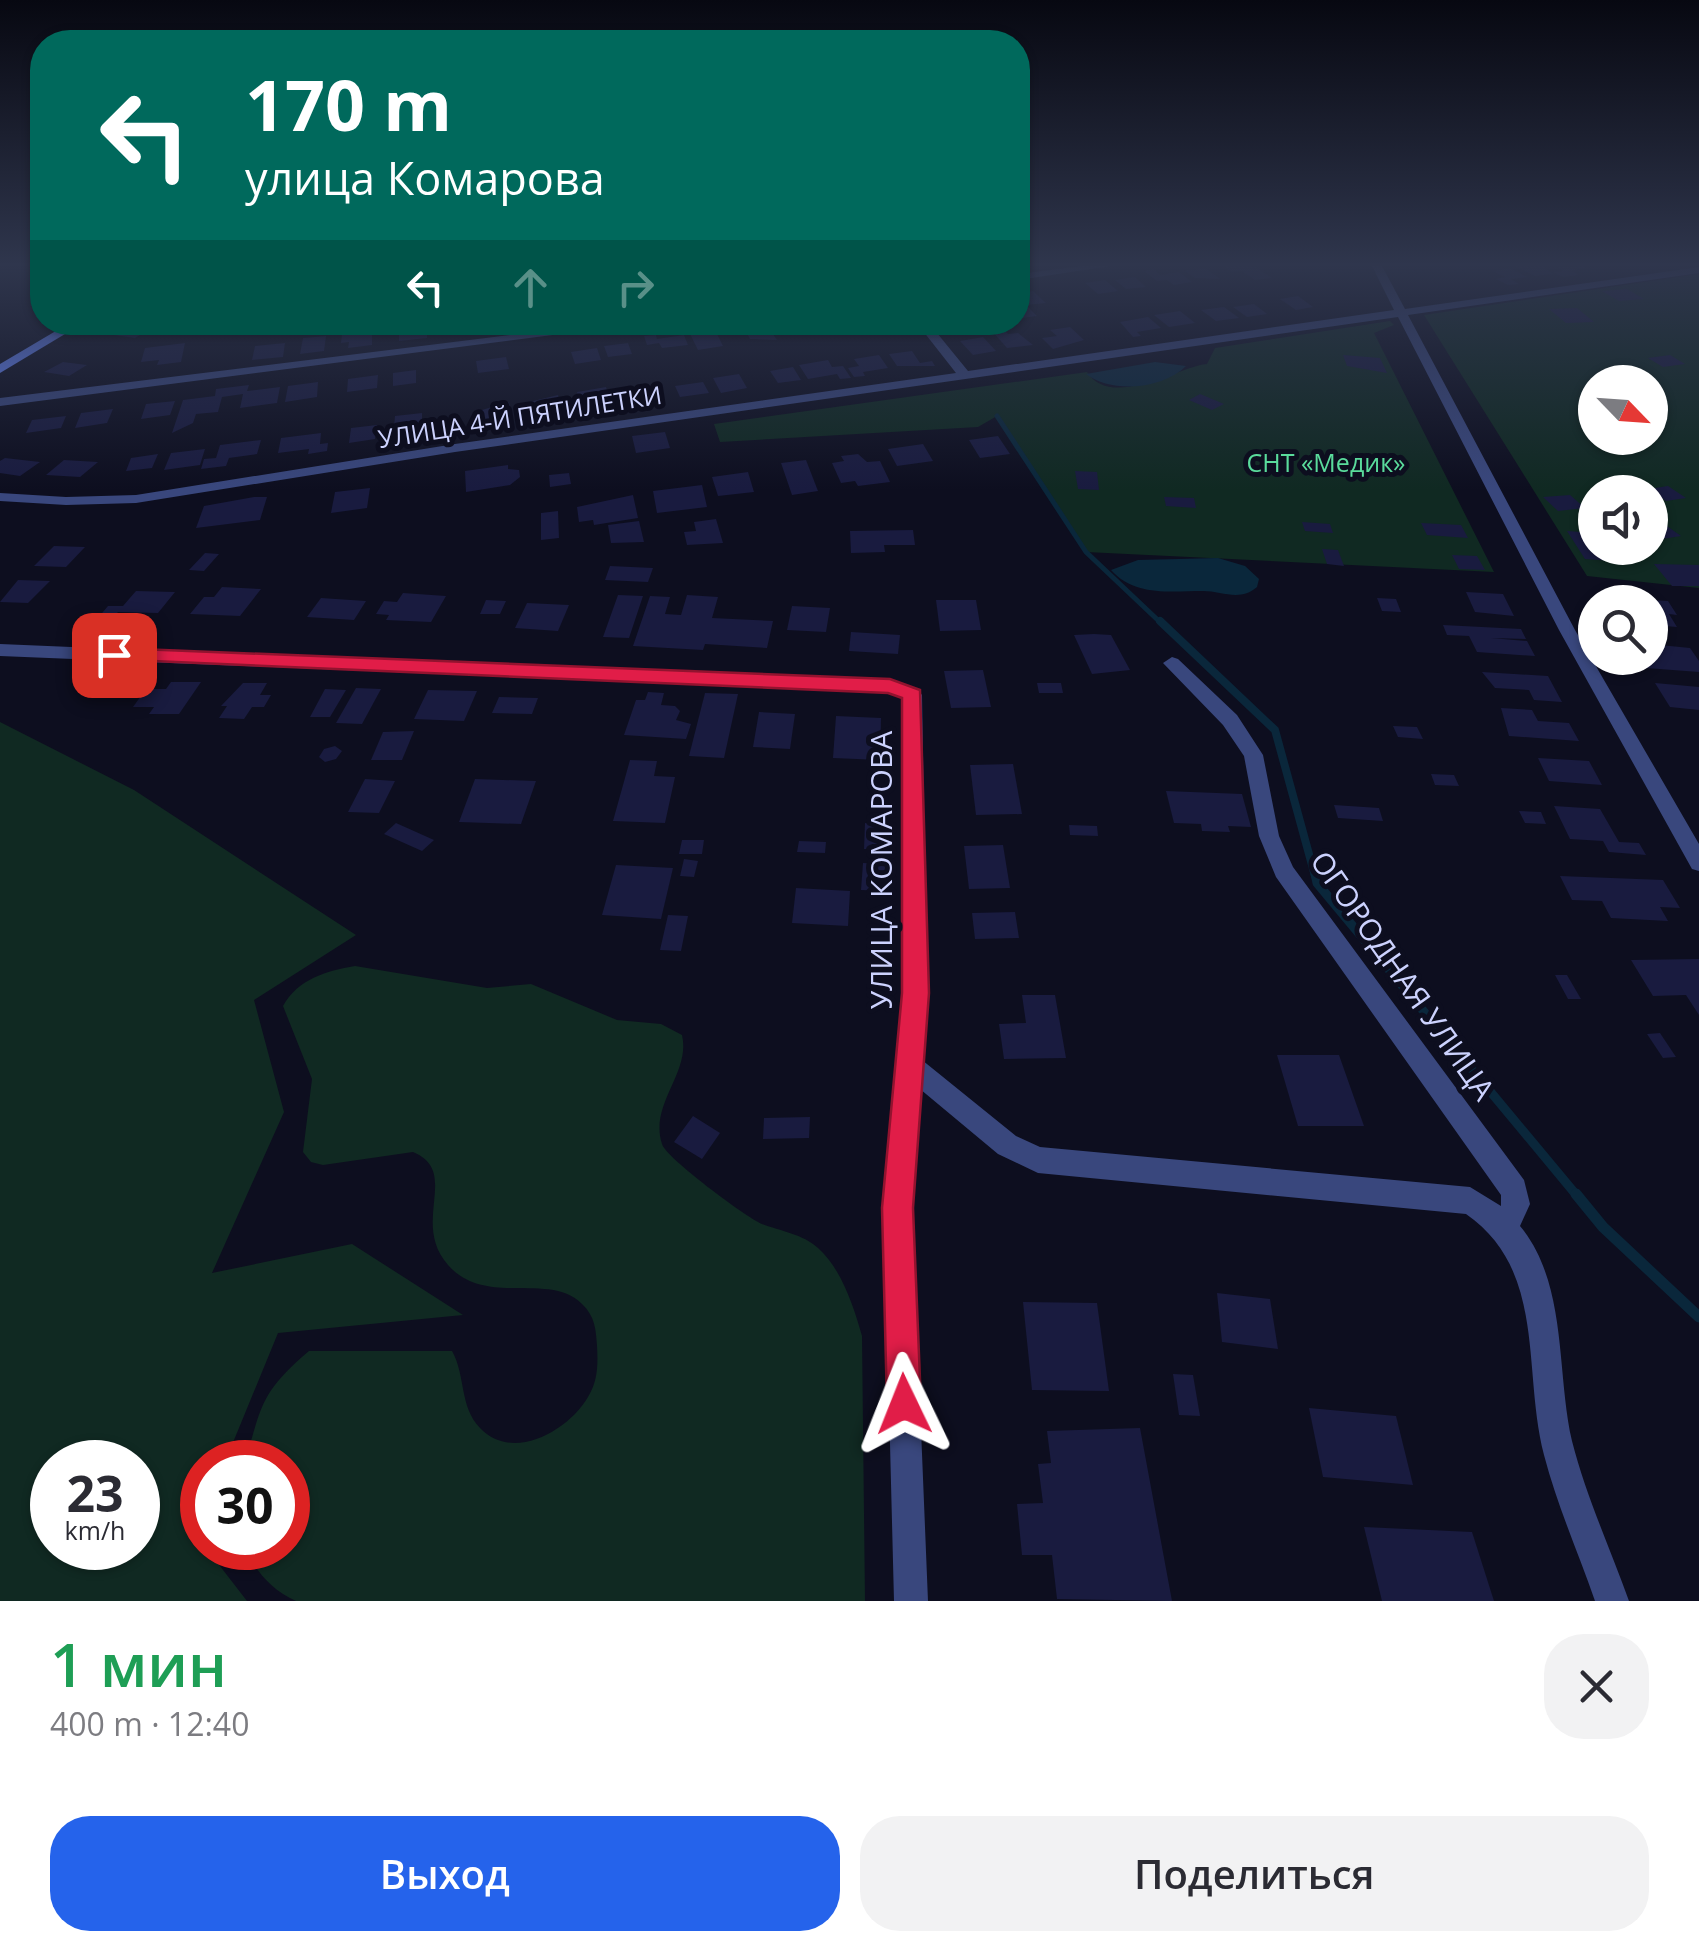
<!DOCTYPE html>
<html lang="ru">
<meta charset="utf-8">
<style>
:root{--surface:#fff;--page:#f2f2f3;--text:#2b2b33;--muted:#7c7c81;--accent:#2563eb}
body{margin:0;font-family:"Open Sans",sans-serif;background:var(--page);color:var(--text);height:100vh;display:flex;flex-direction:column;font-size:38px;white-space:nowrap}
*{box-sizing:border-box;margin:0}
p{font-size:32px;color:var(--muted)}
.icon{flex:none;width:55px;height:55px;fill:none;stroke:currentColor;stroke-width:2;stroke-linecap:round;stroke-linejoin:round}
.map{position:relative;height:1601px;overflow:hidden}
.side{display:flex;flex-direction:column;background:var(--surface);flex:1}
.side>*{flex:none}
.guide{position:absolute;left:30px;top:30px;width:1000px;height:305px;border-radius:40px;box-shadow:0 2px 8px #0004;background:#00695c;color:#fff;overflow:hidden}
.needle{width:65px;rotate:115deg}
.fabs{position:absolute;left:1578px;top:365px;display:grid;gap:20px}
.fabs a{display:grid;place-items:center;width:90px;height:90px;border-radius:50%;background:var(--surface);box-shadow:0 2px 8px #0004;font-size:50px}
.speed{position:absolute;left:30px;top:1440px;display:flex;gap:20px;font-size:50px;font-weight:700;text-align:center}
.speed>*{display:grid;place-content:center;width:130px;height:130px;border-radius:50%;background:var(--surface);box-shadow:0 2px 8px #0004;line-height:1}
.speed small{font-size:25px;font-weight:400}
.speed .limit{border:15px solid #d22;background:#fff;color:#111}
.pin{position:absolute;display:grid;place-items:center;width:85px;height:85px;color:#fff;margin:-42px;border-radius:20px;box-shadow:0 5px 15px #0006}
.me{position:absolute;width:110px;margin:-55px;rotate:358deg;stroke-linejoin:round;filter:drop-shadow(0 0 8px #0008)}
.turn{display:flex;align-items:center;gap:35px;height:210px;padding:0 50px;font-size:45px}
.turn .icon{width:130px;height:130px;stroke-width:2.5}
.turn b{display:block;font-size:70px;line-height:85px}
.lanes{display:flex;align-items:center;height:95px;padding:0 50px;background:#0003;justify-content:center;gap:50px;direction:ltr}
.lanes .off{opacity:.35}
.round{display:grid;place-items:center;flex:none;width:105px;height:105px;border-radius:40px;background:var(--page)}
.headline{display:flex;align-items:center;justify-content:space-between;height:170px;padding:0 50px}
h1{font-size:60px;font-weight:600;line-height:75px;color:#1e9e55}
.action{display:flex;gap:20px;margin-top:auto;padding:20px 50px}
.action a{flex:1;height:115px;border-radius:40px;background:var(--accent);color:#fff;font-size:40px;font-weight:600;line-height:115px;text-align:center}
.action a+a{background:var(--page);color:var(--text)}
.map>svg:first-child{display:block}
.green{fill:#102922;fill-rule:evenodd}
.water{fill:#0a273b}
.lines{fill:none;stroke-linecap:round;stroke-linejoin:round}
.stream-far3{stroke:#0a273b;stroke-width:5}
.stream-far2{stroke:#0a273b;stroke-width:8}
.stream-far1{stroke:#0a273b;stroke-width:9}
.stream{stroke:#0a273b;stroke-width:11}
.building{fill:#191b3f}
.minor{fill:#39477d;fill-rule:evenodd}
.secondary{fill:#6585fb;fill-rule:evenodd}
.route{fill:#e11d48;stroke:#92132f;stroke-width:2.5}
.labels{text-anchor:middle;stroke-width:10;stroke-linejoin:round;paint-order:stroke}
.far-street-label{font-size:25px;fill:#ccd2fe;stroke:#0d0e1f}
.far-park-label{font-size:25px;fill:#5adb9c;stroke:#0d0e1f}
.street-label{font-size:30px;fill:#ccd2fe;stroke:#0d0e1f}
</style>
<div class="map">
<svg width="1699" height="1601" viewBox="0 0 1699 1601">
<rect width="100%" height="100%" fill="#0d0e1f"/>
<g class="green">
<path d="M1699 274V588L1587 576 1424 315ZM1595 382H1650V438H1595ZM1595 492H1650V548H1595Z"/>
<path d="M1390 321 1394 325 1374 333 1494 572 1086 552 997 416 978 427 720 442 714 424 1087 372C1111 410 1177 367 1207 364L1215 348Z"/>
<path d="M0 722 134 790 356 935 254 1000 284 1112 212 1273 352 1244 463 1315 278 1333 225 1462H202V1519L196 1535 247 1601H0ZM138 1462V1548H52V1462Z"/>
<path d="M355 966 487 988 531 984 617 1020 661 1024 682 1035C691 1073 649 1104 662 1144 666 1158 746 1217 762 1224 780 1231 803 1234 818 1248 841 1268 854 1307 862 1336L865 1601H296C270 1589 257 1572 244 1548H288V1462H245C262 1404 261 1392 309 1351H452C466 1376 459 1406 480 1428 513 1463 569 1430 588 1397 598 1381 598 1364 597 1346 596 1330 595 1316 582 1304 550 1271 486 1308 448 1265 410 1222 461 1172 413 1152L323 1165 311 1162 303 1152 312 1079 283 1006C298 979 326 971 355 966Z"/>
</g>
<g class="water">
<path d="M1155 362 1186 366C1163 389 1112 394 1086 374Z"/>
<path d="M1218 558 1245 566 1259 579 1257 587C1240 602 1222 591 1203 591 1171 591 1135 597 1111 570L1138 560Z"/>
</g>
<g class="lines">
<polyline class="stream-far3" points="997,416 1086,552 1162,624"/>
<polyline class="stream-far2" points="1160,621 1275,730 1315,876"/>
<polyline class="stream-far1" points="1315,874 1317,883 1578,1197"/>
<polyline class="stream" points="1576,1194 1603,1227 1699,1317"/>
</g>
<g class="building">
<polygon points="1223,266 1254,266 1272,278 1255,280 1242,271 1232,272"/>
<polygon points="1515,266 1543,266 1553,274 1535,276"/>
<polygon points="1589,266 1572,271 1579,275 1563,277 1553,272 1563,271 1557,267"/>
<polygon points="1206,268 1220,279 1195,278 1185,271"/>
<polygon points="1510,268 1527,277 1511,279 1519,284 1508,285 1496,279 1505,277 1492,271"/>
<polygon points="1154,269 1160,275 1179,272 1192,282 1174,285 1167,280 1157,281 1144,271"/>
<polygon points="1135,277 1146,287 1126,289 1115,280"/>
<polygon points="1105,280 1118,291 1098,294 1085,283"/>
<polygon points="1627,289 1644,299 1619,301 1602,291"/>
<polygon points="1033,291 1046,303 1026,305 1037,316 1022,318 1018,314 1018,308 1022,307 1018,303 1018,293"/>
<polygon points="1298,296 1313,307 1296,310 1280,299"/>
<polygon points="1254,304 1267,314 1247,317 1233,307"/>
<polygon points="1224,307 1239,318 1216,321 1201,310"/>
<polygon points="1577,308 1594,322 1566,323 1549,309"/>
<polygon points="1180,311 1195,323 1169,327 1154,315"/>
<polygon points="1148,317 1161,328 1137,332 1141,336 1133,337 1120,322"/>
<polygon points="777,322 806,322 820,333 783,333"/>
<polygon points="766,324 777,340 750,339 743,327"/>
<polygon points="123,325 151,328 135,338 107,334"/>
<polygon points="372,326 372,345 348,348 349,342 341,343 342,334 350,333 351,328"/>
<polygon points="1070,327 1084,340 1053,349 1042,338 1057,336 1050,330"/>
<polygon points="427,329 427,338 399,341 399,333"/>
<polygon points="715,330 723,346 698,350 690,334"/>
<polygon points="1004,330 1008,334 1018,333 1033,345 1007,348 992,331"/>
<polygon points="656,335 657,339 684,335 688,345 662,348 659,343 647,345 644,336"/>
<polygon points="326,336 324,351 300,354 303,338"/>
<polygon points="983,337 996,351 973,355 960,341"/>
<polygon points="185,343 181,362 157,365 159,360 141,362 145,348"/>
<polygon points="285,343 283,357 252,360 255,346"/>
<polygon points="628,343 632,354 608,357 604,346"/>
<polygon points="597,348 601,360 575,364 571,352"/>
<polygon points="912,351 920,363 932,361 935,366 897,366 889,354"/>
<polygon points="879,355 888,368 863,372 865,376 854,377 848,368 859,366 854,359"/>
<polygon points="1343,355 1380,358 1387,373 1347,366"/>
<polygon points="1670,355 1685,364 1663,367 1648,358"/>
<polygon points="506,357 509,369 478,373 476,361"/>
<polygon points="828,360 832,367 843,366 851,378 840,379 837,374 808,379 799,365"/>
<polygon points="63,362 87,365 69,376 44,372"/>
<polygon points="793,367 801,380 778,383 770,371"/>
<polygon points="416,370 416,383 393,386 393,373"/>
<polygon points="739,374 747,388 721,393 713,378"/>
<polygon points="378,375 377,388 347,392 348,379"/>
<polygon points="318,382 317,397 285,402 288,386"/>
<polygon points="703,382 709,393 680,397 675,386"/>
<polygon points="249,385 247,391 280,387 277,403 240,408 243,394 222,397 218,412 196,414 193,423 172,433 183,400 215,396 216,389"/>
<polygon points="606,387 612,405 570,412 567,401 579,400 577,392"/>
<polygon points="642,387 647,401 625,405 620,390"/>
<polygon points="1200,394 1217,401 1224,404 1212,410 1189,400"/>
<polygon points="558,395 562,413 528,417 525,403"/>
<polygon points="175,401 170,415 141,419 146,404"/>
<polygon points="509,402 512,419 484,423 482,410"/>
<polygon points="113,409 107,423 75,428 81,413"/>
<polygon points="422,413 422,435 393,438 395,416"/>
<polygon points="66,416 61,428 26,433 32,420"/>
<polygon points="377,425 375,439 349,443 351,428"/>
<polygon points="665,432 670,448 636,453 632,436"/>
<polygon points="321,433 320,444 328,443 327,451 308,454 309,449 278,453 281,438"/>
<polygon points="998,436 1010,454 980,458 969,440"/>
<polygon points="261,440 257,454 229,458 226,466 201,469 204,459 216,458 220,445"/>
<polygon points="923,444 933,461 897,466 888,449"/>
<polygon points="205,449 200,465 164,470 171,453"/>
<polygon points="158,454 152,468 126,471 131,458"/>
<polygon points="858,454 867,462 880,461 890,482 858,486 855,481 841,483 832,463 844,461 841,456"/>
<polygon points="5,458 40,462 20,476 0,473 0,461"/>
<polygon points="64,460 98,462 80,477 46,475"/>
<polygon points="806,460 818,491 792,495 781,463"/>
<polygon points="508,465 508,469 519,470 520,477 510,485 466,492 465,471"/>
<polygon points="1075,471 1097,472 1099,490 1078,489"/>
<polygon points="748,472 754,492 718,496 712,477"/>
<polygon points="569,473 571,484 550,487 549,475"/>
<polygon points="702,485 707,507 657,513 653,491"/>
<polygon points="1668,486 1686,498 1666,501 1649,489"/>
<polygon points="370,488 367,508 331,513 335,492"/>
<polygon points="633,495 638,518 594,525 593,520 579,522 577,507"/>
<polygon points="1570,495 1585,508 1558,511 1543,497"/>
<polygon points="254,497 267,497 260,520 196,528 204,506"/>
<polygon points="1164,497 1194,498 1196,508 1166,506"/>
<polygon points="558,511 559,538 541,540 541,513"/>
<polygon points="1654,517 1681,536 1656,540 1650,536 1650,518"/>
<polygon points="716,519 723,543 687,545 684,532 696,531 694,522"/>
<polygon points="639,521 644,542 611,543 608,525"/>
<polygon points="1302,522 1330,524 1333,533 1305,531"/>
<polygon points="1421,523 1461,525 1468,538 1427,535"/>
<polygon points="913,530 915,545 884,545 885,552 851,553 850,531"/>
<polygon points="1567,531 1595,533 1595,548 1616,548 1626,562 1585,559"/>
<polygon points="54,546 85,547 66,567 34,566"/>
<polygon points="1322,549 1338,550 1344,566 1327,564"/>
<polygon points="205,553 219,554 204,571 189,570"/>
<polygon points="1452,555 1477,556 1485,570 1459,569"/>
<polygon points="1654,564 1699,565 1699,586 1672,586"/>
<polygon points="610,566 653,568 648,582 605,580"/>
<polygon points="18,580 50,581 28,603 0,602"/>
<polygon points="222,587 261,589 240,616 190,614 204,597 214,597"/>
<polygon points="136,591 175,592 158,613 118,612 106,625 92,625 108,606 123,606"/>
<polygon points="1466,592 1503,594 1514,616 1475,612"/>
<polygon points="403,593 446,596 431,622 386,620 389,615 376,614 384,601 397,602"/>
<polygon points="618,595 643,596 629,638 603,637"/>
<polygon points="687,595 718,597 712,618 773,621 767,648 705,644 703,650 633,646 650,596 670,597 665,614 681,615"/>
<polygon points="321,598 366,601 354,620 307,617"/>
<polygon points="1377,598 1396,599 1401,612 1382,611"/>
<polygon points="486,600 506,601 500,614 480,614"/>
<polygon points="936,600 976,600 981,630 940,631"/>
<polygon points="1650,600 1668,601 1677,615 1669,614 1677,627 1652,625"/>
<polygon points="527,603 569,605 558,631 515,628"/>
<polygon points="792,606 830,608 826,632 787,630"/>
<polygon points="1443,625 1521,629 1526,639 1491,638 1527,641 1535,656 1477,652 1469,636 1447,635"/>
<polygon points="851,632 900,635 898,654 849,651"/>
<polygon points="1094,634 1111,635 1130,670 1092,674 1074,635"/>
<polygon points="1650,644 1690,648 1699,661 1699,672 1646,668 1640,658 1650,658"/>
<polygon points="983,670 991,707 951,708 944,671"/>
<polygon points="1482,672 1548,676 1562,702 1534,700 1529,690 1495,688"/>
<polygon points="171,682 201,682 179,714 149,714 154,707 133,707 146,689 166,689"/>
<polygon points="243,683 267,683 260,695 271,695 264,707 252,707 244,719 219,718 227,706 221,706"/>
<polygon points="1037,683 1061,683 1063,693 1039,693"/>
<polygon points="1655,683 1699,687 1699,710 1670,707"/>
<polygon points="356,688 381,689 362,724 336,723"/>
<polygon points="325,689 346,690 330,717 310,717"/>
<polygon points="428,690 477,691 464,721 414,719"/>
<polygon points="648,692 664,693 661,705 675,706 680,711 676,720 691,724 686,739 624,735 636,700 645,700"/>
<polygon points="705,693 738,694 724,758 689,756"/>
<polygon points="499,697 538,698 532,714 492,713"/>
<polygon points="1501,708 1532,710 1538,721 1569,723 1579,741 1509,736"/>
<polygon points="759,712 795,714 790,749 753,747"/>
<polygon points="836,716 881,718 880,760 833,758"/>
<polygon points="1393,726 1417,727 1423,739 1398,737"/>
<polygon points="414,731 402,760 371,760 383,732"/>
<polygon points="335,746 342,751 336,759 325,762 319,757 324,749"/>
<polygon points="1538,758 1589,761 1602,785 1549,781"/>
<polygon points="630,760 657,761 654,776 675,777 665,823 613,821"/>
<polygon points="1013,764 1022,814 976,815 970,765"/>
<polygon points="1431,774 1454,775 1459,786 1435,785"/>
<polygon points="365,779 395,781 379,813 348,812"/>
<polygon points="475,779 536,781 521,824 459,822"/>
<polygon points="1166,791 1242,794 1251,827 1228,826 1230,832 1202,831 1201,824 1174,823"/>
<polygon points="1334,805 1379,808 1383,821 1338,818"/>
<polygon points="1554,806 1600,809 1619,842 1639,843 1646,855 1609,852 1603,841 1570,839"/>
<polygon points="1519,811 1541,812 1546,824 1525,823"/>
<polygon points="396,823 434,840 422,851 384,834"/>
<polygon points="865,823 885,824 884,849 864,849"/>
<polygon points="1069,825 1097,826 1098,836 1070,835"/>
<polygon points="682,840 704,840 702,854 679,854"/>
<polygon points="799,841 826,842 825,853 797,852"/>
<polygon points="1003,845 1010,888 969,889 964,846"/>
<polygon points="684,859 698,861 694,877 680,876"/>
<polygon points="863,863 885,864 885,891 861,890"/>
<polygon points="616,865 673,868 661,919 602,915"/>
<polygon points="1560,876 1663,880 1680,908 1660,907 1668,921 1611,918 1602,901 1572,900"/>
<polygon points="796,888 850,891 848,926 792,923"/>
<polygon points="1015,912 1019,938 975,939 972,913"/>
<polygon points="668,915 688,916 681,951 660,950"/>
<polygon points="1699,959 1699,1015 1686,995 1653,996 1631,960"/>
<polygon points="1555,975 1567,975 1581,999 1568,999"/>
<polygon points="1022,995 1055,995 1066,1058 1004,1059 999,1024 1026,1023"/>
<polygon points="1660,1033 1676,1057 1663,1058 1647,1034"/>
<polygon points="1277,1055 1339,1055 1364,1126 1298,1126"/>
<polygon points="693,1116 720,1133 702,1159 674,1142"/>
<polygon points="810,1117 809,1138 763,1139 764,1118"/>
<polygon points="1217,1293 1270,1299 1278,1349 1222,1342"/>
<polygon points="1023,1302 1097,1303 1109,1391 1032,1390"/>
<polygon points="1173,1374 1193,1375 1200,1416 1179,1415"/>
<polygon points="1309,1408 1396,1416 1413,1485 1323,1477"/>
<polygon points="1140,1428 1172,1601 1057,1599 1052,1555 1022,1555 1017,1504 1043,1503 1038,1464 1051,1463 1047,1431"/>
<polygon points="1364,1527 1472,1532 1494,1601 1382,1601"/>
</g>
<g class="lines">
<g class="minor">
<polygon points="1083,266 1111,266 1018,280 1018,274"/>
<polygon points="1372,266 1382,266 1405,309 1699,267 1699,273 1408,315 1575,630 1699,844 1699,871 1692,869 1559,630 1398,317 455,452 136,503 66,505 0,501 0,493 66,497 136,495 455,444 956,373 916,322 928,322 968,371 1394,310"/>
<polygon points="616,322 653,322 0,406 0,398"/>
<path d="M0 644 896 682 919 691 922 695 927 993 922 1060 1016 1136 1040 1147 1470 1187 1501 1206V1195L1276 877 1259 836 1244 756 1223 725 1163 663 1172 657 1178 659 1237 715 1263 755 1279 836 1293 867 1524 1180 1530 1204 1520 1226C1568 1284 1556 1372 1572 1441 1586 1496 1610 1548 1629 1601H1595C1578 1552 1557 1505 1544 1455 1522 1370 1547 1270 1466 1214L1038 1173 998 1154 920 1089 912 1208 928 1601H894L884 1208 903 993 904 698 888 692 0 656Z"/>
</g>
<polygon class="secondary" points="71,322 85,322 0,373 0,364"/>
</g>
<linearGradient id="sky" x2="0" y2="1"><stop stop-color="#070811"/><stop offset="0.54" stop-color="#2f364d"/><stop offset="1" stop-color="#2f364d" stop-opacity="0"/></linearGradient>
<rect width="1699" height="490" fill="url(#sky)"/>
<polygon class="route" points="114,648 890,679 920,690 929,993 913,1208 921,1404 916,1417 904,1422 892,1417 887,1404 882,1208 902,993 902,698 888,693 107,659 107,650"/>
<g class="labels">
<g class="far-street-label">
<text transform="translate(520 417) rotate(-9)" y="9">УЛИЦА 4-Й ПЯТИЛЕТКИ</text>
</g>
<g class="far-park-label">
<text x="1326" y="472">СНТ «Медик»</text>
</g>
<g class="street-label">
<text transform="translate(882 870) rotate(-90)" y="10">УЛИЦА КОМАРОВА</text>
<text transform="translate(1402 976) rotate(55)" y="10">ОГОРОДНАЯ УЛИЦА</text>
</g>
</g>
</svg>
<div class="fabs">
<a><svg class="needle" viewBox="-14 -14 28 28"><path d="M0-13l5 13h-10z" fill="#e53935"/><path d="M0 13l5-13h-10z" fill="#7c7c81"/></svg></a>
<a><svg class="icon" aria-label="sound" viewBox="0 0 24 24"><path d="M4 9h4l5-4v14l-5-4H4zM17 9q2 3 0 6"/></svg></a>
<a><svg class="icon" aria-label="search" viewBox="0 0 24 24"><circle cx="10" cy="10" r="6"/><path d="M15 15l6 6"/></svg></a>
</div>
<div class="speed"><div>23<small>km/h</small></div><div class="limit">30</div></div>
<div class="pin" style="left:114px;top:655px;background:#d93025"><svg class="icon" aria-label="arrive" viewBox="0 0 24 24"><path d="M6 21V4h12l-3 4 3 4H6"/></svg></div>
<svg class="me" style="left:904px;top:1404px" viewBox="-20 -20 40 40"><path d="M0-17L14 15 0 8-14 15z" fill="#e11d48" stroke="#fff" stroke-width="4"/></svg>
<div class="guide">
<div class="turn"><svg class="icon" aria-label="left" viewBox="0 0 24 24"><path d="M17 20v-9H6M10 6l-5 5 5 5"/></svg><div><b>170 m</b>улица Комарова</div></div>
<div class="lanes"><svg class="icon" aria-label="left" viewBox="0 0 24 24"><path d="M17 20v-9H6M10 6l-5 5 5 5"/></svg><svg class="icon off" aria-label="ahead" viewBox="0 0 24 24"><path d="M12 20V5M6 11l6-6 6 6"/></svg><svg class="icon off" aria-label="right" viewBox="0 0 24 24"><path d="M7 20v-9h11M14 6l5 5-5 5"/></svg></div>
</div>
</div>
<section class="side">
<div class="headline"><div><h1>1 мин</h1><p>400 m · 12:40</p></div><a class="round"><svg class="icon" aria-label="close" viewBox="0 0 24 24"><path d="M6 6l12 12M18 6L6 18"/></svg></a></div>
<div class="action"><a>Выход</a><a>Поделиться</a></div>
</section>
